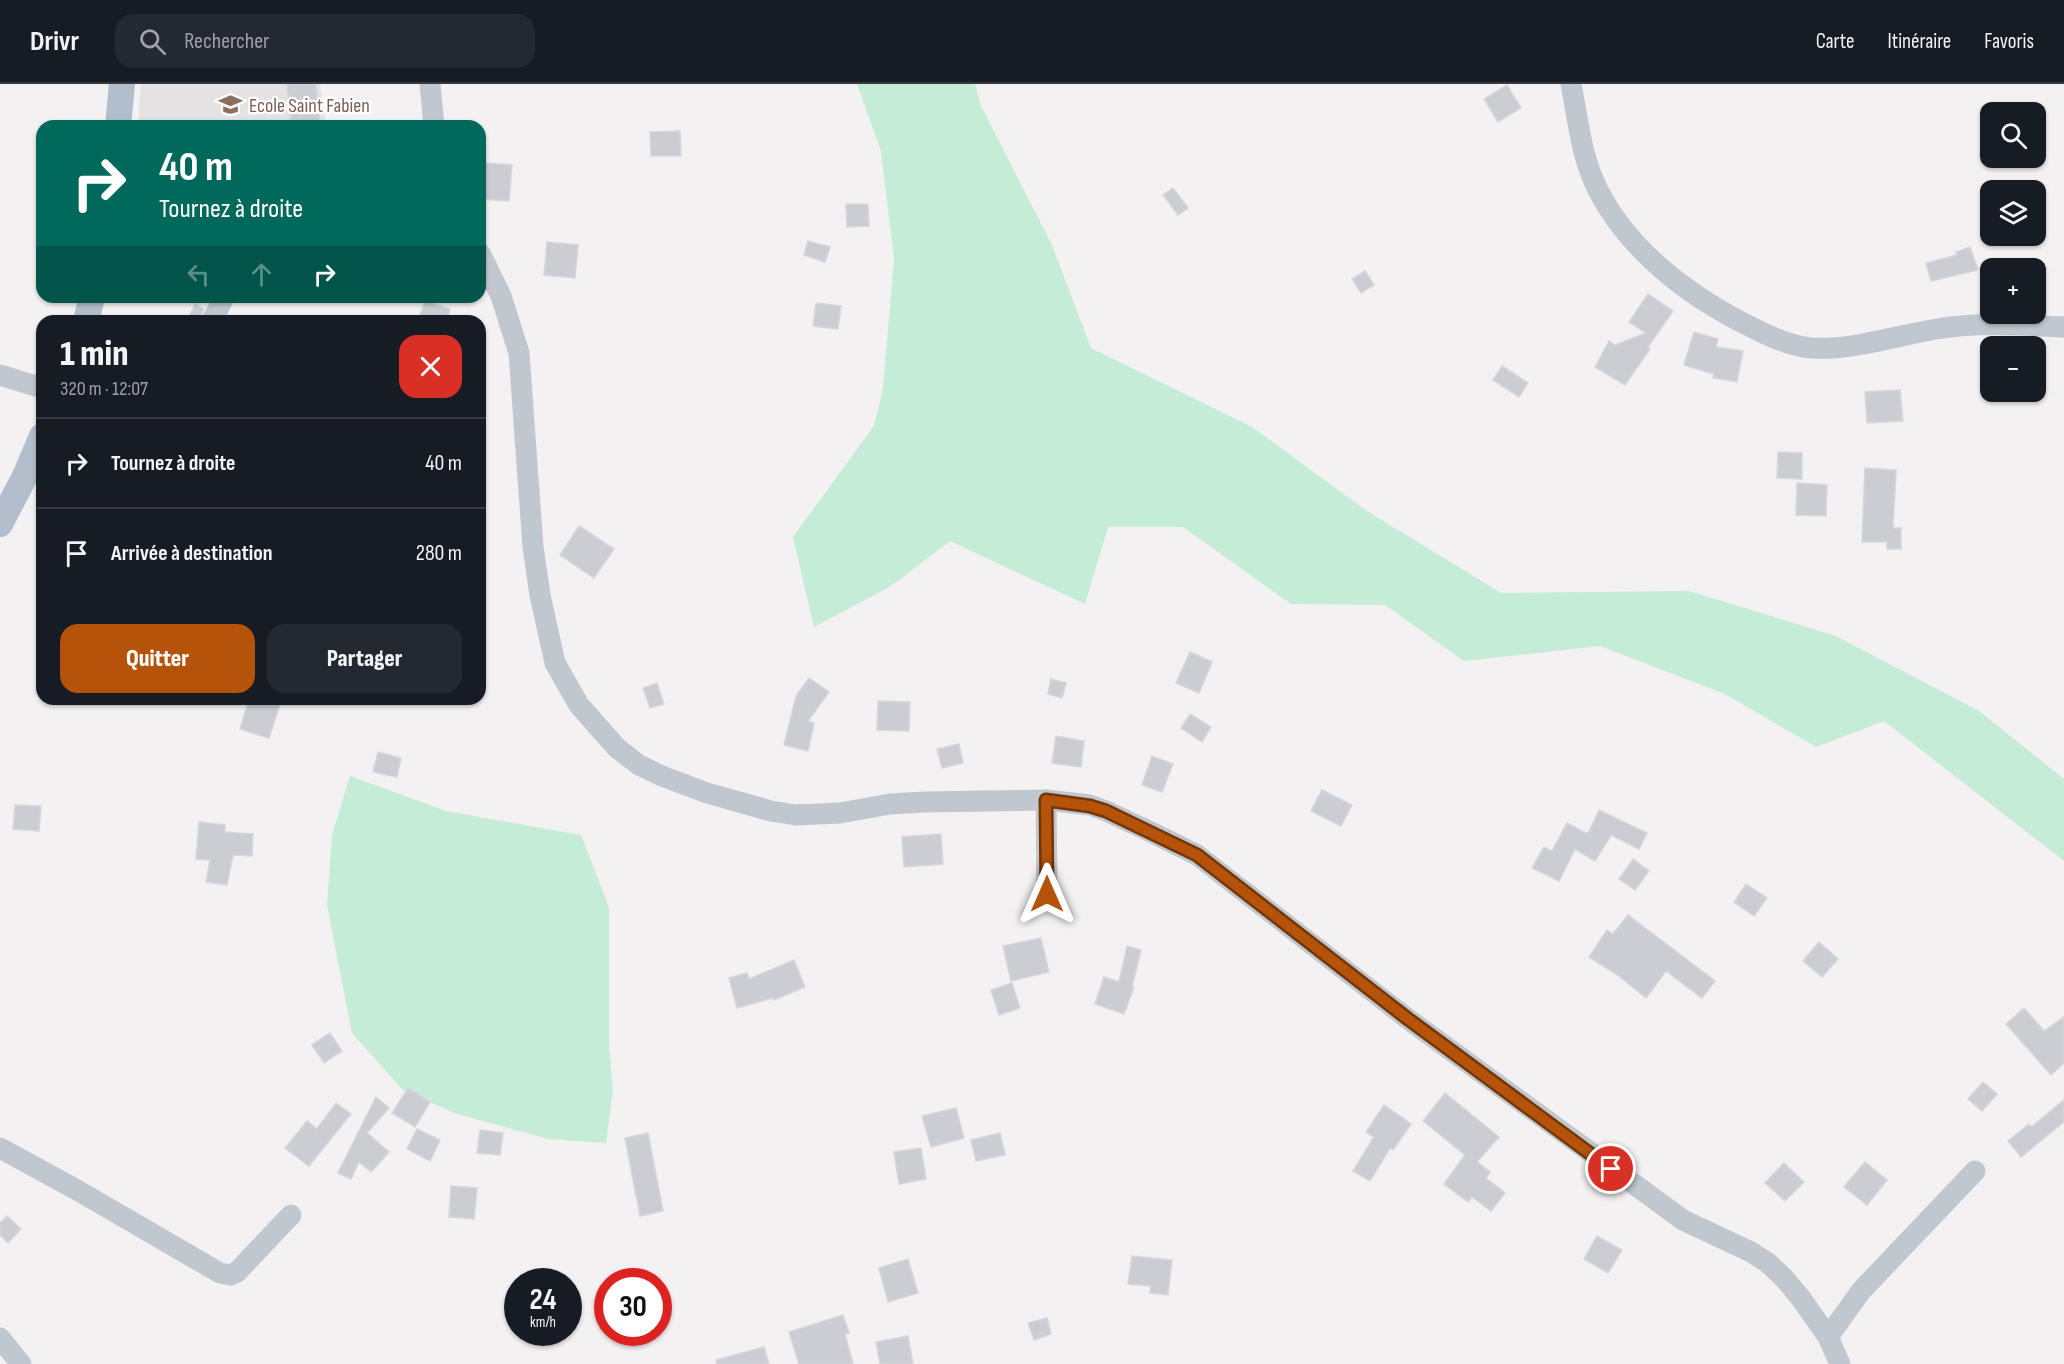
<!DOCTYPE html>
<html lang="fr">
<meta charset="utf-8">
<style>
:root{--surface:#171b24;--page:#242831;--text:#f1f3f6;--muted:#9ea1a6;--line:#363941;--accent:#b45309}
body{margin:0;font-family:"Sofia Sans Condensed",sans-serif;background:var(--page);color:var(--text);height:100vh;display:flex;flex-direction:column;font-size:22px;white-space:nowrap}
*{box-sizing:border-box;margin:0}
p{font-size:20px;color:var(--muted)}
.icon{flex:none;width:33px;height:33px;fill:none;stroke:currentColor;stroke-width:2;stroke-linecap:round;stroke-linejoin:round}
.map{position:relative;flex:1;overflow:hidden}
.sheet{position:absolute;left:36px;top:231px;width:450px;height:390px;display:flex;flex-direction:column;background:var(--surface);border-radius:18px;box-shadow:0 2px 4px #0004}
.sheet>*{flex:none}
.guide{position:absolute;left:36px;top:36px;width:450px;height:183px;border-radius:18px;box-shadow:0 2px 4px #0004;background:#00695c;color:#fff;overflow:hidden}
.buttons{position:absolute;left:1980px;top:18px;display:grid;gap:12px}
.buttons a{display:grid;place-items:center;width:66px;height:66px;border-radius:12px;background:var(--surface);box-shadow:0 2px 4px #0004;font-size:30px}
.speed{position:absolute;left:504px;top:1184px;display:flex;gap:12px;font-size:30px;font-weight:700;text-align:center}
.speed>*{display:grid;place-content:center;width:78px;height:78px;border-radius:50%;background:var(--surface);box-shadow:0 2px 4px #0004;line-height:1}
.speed small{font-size:15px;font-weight:400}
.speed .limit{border:9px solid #d22;background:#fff;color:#111}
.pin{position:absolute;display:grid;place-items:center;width:51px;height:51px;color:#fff;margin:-26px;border:3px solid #fff;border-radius:50%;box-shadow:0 2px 6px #0007}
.me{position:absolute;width:66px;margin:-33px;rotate:0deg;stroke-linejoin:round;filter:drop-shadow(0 0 4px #0008)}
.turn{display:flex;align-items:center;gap:21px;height:126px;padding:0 24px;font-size:27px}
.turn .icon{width:78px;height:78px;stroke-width:2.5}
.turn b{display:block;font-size:42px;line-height:51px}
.lanes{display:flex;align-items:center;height:57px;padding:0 24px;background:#0003;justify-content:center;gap:30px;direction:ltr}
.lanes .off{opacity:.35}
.round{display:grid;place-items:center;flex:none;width:63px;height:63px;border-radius:18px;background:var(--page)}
.summary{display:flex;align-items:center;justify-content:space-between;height:102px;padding:0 24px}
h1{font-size:36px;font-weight:800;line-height:45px}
.cta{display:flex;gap:12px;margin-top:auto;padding:12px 24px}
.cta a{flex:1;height:69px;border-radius:18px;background:var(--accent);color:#fff;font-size:24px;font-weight:800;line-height:69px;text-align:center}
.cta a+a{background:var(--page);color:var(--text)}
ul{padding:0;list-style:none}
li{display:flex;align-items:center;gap:18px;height:90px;padding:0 24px;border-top:2px solid var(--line)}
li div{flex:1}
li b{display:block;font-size:22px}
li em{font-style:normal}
header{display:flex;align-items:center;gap:36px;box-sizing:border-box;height:84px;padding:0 30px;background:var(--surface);border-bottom:2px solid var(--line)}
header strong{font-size:28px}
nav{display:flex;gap:33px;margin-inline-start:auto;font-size:21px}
.search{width:420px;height:54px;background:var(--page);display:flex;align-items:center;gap:15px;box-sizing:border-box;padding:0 21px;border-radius:18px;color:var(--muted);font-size:22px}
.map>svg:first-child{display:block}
.education{fill:#e4e2e2}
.green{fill:#c4ecd7}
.building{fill:#cbcdd3;stroke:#d5d7dc;stroke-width:1.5}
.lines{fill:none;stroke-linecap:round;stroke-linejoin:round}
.minor{stroke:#c0c7ce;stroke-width:21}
.major{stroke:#b3becd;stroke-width:26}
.route-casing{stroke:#753606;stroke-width:15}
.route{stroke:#b45309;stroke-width:10}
.labels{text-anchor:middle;stroke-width:4.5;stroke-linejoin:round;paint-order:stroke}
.education-label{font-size:20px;fill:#785e54;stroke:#fff;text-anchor:start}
</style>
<header>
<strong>Drivr</strong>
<div class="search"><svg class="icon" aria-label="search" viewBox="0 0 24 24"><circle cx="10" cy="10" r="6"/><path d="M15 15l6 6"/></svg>Rechercher</div>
<nav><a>Carte</a><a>Itinéraire</a><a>Favoris</a></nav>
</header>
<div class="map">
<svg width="2064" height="1280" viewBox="0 0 2064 1280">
<rect width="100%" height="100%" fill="#f3f1f1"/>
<polygon class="education" points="141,0 320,0 326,42 138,42"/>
<g class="green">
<polygon points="857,0 975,0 980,20 1052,161 1091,264 1252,343 1367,427 1501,509 1689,507 1836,552 1979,627 2064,695 2064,777 1884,637 1816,663 1725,610 1600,562 1464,577 1385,521 1291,520 1183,443 1108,443 1085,520 950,457 891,502 814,543 793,453 874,342 883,305 894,175 881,67"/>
<polygon points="350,692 446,727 581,751 609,823 609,963 613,1006 606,1059 548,1055 454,1029 403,1006 352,949 327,821 332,751"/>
</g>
<g class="building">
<polygon points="287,0 316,0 320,42 291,42"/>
<polygon points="1507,1 1521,24 1498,38 1484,15"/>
<polygon points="680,47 681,72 651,72 650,48"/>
<polygon points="485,79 512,81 509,117 482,115"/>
<polygon points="1173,104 1188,124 1178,131 1163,111"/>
<polygon points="846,120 868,120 869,142 847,143"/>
<polygon points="808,157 830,163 825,178 804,171"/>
<polygon points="547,158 578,161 575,194 544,191"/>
<polygon points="1970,163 1978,186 1931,197 1926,179 1957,171 1956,168"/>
<polygon points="1365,187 1374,201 1361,209 1352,195"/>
<polygon points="1648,210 1673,227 1648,263 1650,265 1625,301 1595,283 1609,257 1615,261 1646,249 1629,238"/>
<polygon points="425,217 450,225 447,237 418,237"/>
<polygon points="816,219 841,222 838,245 813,242"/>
<polygon points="195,220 204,225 199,237 187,237"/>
<polygon points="1694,248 1718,255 1716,263 1743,267 1737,298 1713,294 1714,290 1684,281"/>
<polygon points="1502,282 1528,299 1519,313 1493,296"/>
<polygon points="1900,306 1903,337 1867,339 1865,308"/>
<polygon points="1778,368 1802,369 1802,395 1777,394"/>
<polygon points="1865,384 1896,386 1893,444 1901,444 1901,465 1887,465 1887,458 1862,458"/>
<polygon points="1797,399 1827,401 1826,432 1796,431"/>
<polygon points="579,442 614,465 594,494 560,471"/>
<polygon points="1190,568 1212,578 1199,609 1176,599"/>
<polygon points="809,594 829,608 808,637 814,639 808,667 784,661 796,612"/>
<polygon points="1051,595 1066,599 1062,614 1048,610"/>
<polygon points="657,599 664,620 650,624 643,604"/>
<polygon points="249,615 273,615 281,617 269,654 240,645"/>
<polygon points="878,617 910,618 909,647 877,646"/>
<polygon points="1190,630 1211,643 1202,658 1181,644"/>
<polygon points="1056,652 1084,657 1081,683 1052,679"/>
<polygon points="959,660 963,679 942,684 937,665"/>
<polygon points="378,668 401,674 397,693 373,688"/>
<polygon points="1152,672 1173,680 1162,708 1142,701"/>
<polygon points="1322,706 1352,721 1341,742 1311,727"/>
<polygon points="15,721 41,722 39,747 13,745"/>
<polygon points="1599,726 1647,749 1639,765 1611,751 1595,777 1575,765 1559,797 1532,784 1544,763 1552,767 1567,739 1586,749 1589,748"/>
<polygon points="199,738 225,741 225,748 253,750 252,772 233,771 227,801 206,798 210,776 196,775"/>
<polygon points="941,750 943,780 904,783 902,753"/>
<polygon points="1633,775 1649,787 1635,806 1619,795"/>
<polygon points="1746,800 1767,814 1754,832 1734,818"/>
<polygon points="1628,831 1715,897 1702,914 1666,887 1646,914 1619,892 1589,873 1607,846 1613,850"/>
<polygon points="1041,854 1049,888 1011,897 1003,862"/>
<polygon points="1819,858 1838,875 1822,893 1803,877"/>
<polygon points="1127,862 1141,866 1132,903 1134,903 1124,930 1095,920 1104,893 1119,898"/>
<polygon points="794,876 805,903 774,916 773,914 737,924 729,894 747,889 749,895"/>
<polygon points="1012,899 1020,924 999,931 991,906"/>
<polygon points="2024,924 2044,947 2064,933 2064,979 2051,991 2006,940"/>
<polygon points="330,949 342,967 324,979 312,961"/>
<polygon points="1983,998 1997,1010 1982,1027 1968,1015"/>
<polygon points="408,1004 430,1018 415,1043 392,1029"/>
<polygon points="1445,1009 1499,1053 1477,1078 1490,1088 1486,1094 1505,1109 1491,1127 1472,1113 1468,1118 1444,1100 1465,1071 1423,1037"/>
<polygon points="376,1013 389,1024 367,1049 389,1068 371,1088 359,1078 351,1095 338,1089"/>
<polygon points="2064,1016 2064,1038 2021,1073 2008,1057 2029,1040 2031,1043"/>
<polygon points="336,1019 351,1030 309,1082 285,1064 307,1037 317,1045"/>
<polygon points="1384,1021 1411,1040 1393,1066 1390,1064 1370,1097 1353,1087 1374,1053 1366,1048"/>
<polygon points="956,1024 964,1054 931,1063 922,1032"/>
<polygon points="417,1045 440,1056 430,1077 407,1065"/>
<polygon points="480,1046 503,1049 500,1071 477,1069"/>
<polygon points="648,1049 663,1127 640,1132 625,1054"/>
<polygon points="1000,1049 1005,1071 976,1077 971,1056"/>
<polygon points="921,1064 926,1095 899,1100 894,1068"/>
<polygon points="1865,1078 1887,1096 1867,1121 1844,1103"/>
<polygon points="1784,1079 1804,1098 1785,1117 1765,1099"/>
<polygon points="451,1102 477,1104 474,1135 449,1133"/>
<polygon points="7,1132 21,1145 8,1159 0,1151 0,1139"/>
<polygon points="1597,1152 1622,1166 1608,1189 1584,1175"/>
<polygon points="1132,1172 1172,1176 1168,1211 1150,1209 1151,1202 1128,1200"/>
<polygon points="908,1175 918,1209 888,1218 879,1184"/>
<polygon points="843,1231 849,1249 845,1250 853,1280 799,1280 789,1248"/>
<polygon points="1047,1234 1051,1250 1034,1256 1028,1239"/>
<polygon points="908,1252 913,1280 880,1280 876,1258"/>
<polygon points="764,1263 769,1280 717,1280 716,1276"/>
</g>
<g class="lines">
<g class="minor">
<polyline points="430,0 434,42"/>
<path d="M1571 0C1578 35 1581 73 1598 106 1630 169 1693 215 1755 245 1773 254 1791 262 1811 264 1849 267 1899 251 1937 245 1979 238 2022 241 2064 243"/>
<polyline points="480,169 501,212 519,269 533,463 540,511 555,579 579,621 617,664 639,681 662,692 707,709 771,727 796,731 840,729 890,720 925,718 1046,716 1090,721 1106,727 1153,749 1197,771 1408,935 1683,1136 1751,1168 1768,1179 1783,1193 1800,1213 1828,1253 1840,1280"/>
<polyline points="212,237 224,213"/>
<polyline points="0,291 42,304"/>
<polyline points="1046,716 1047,809"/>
<polyline points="0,1064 77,1106 220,1189 230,1191 237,1188 291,1131"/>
<polyline points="1828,1253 1861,1207 1975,1087"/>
<polyline points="0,1254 21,1280"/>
</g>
<g class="major">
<polyline points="118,42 122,0"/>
<polyline points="86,237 92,213"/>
<polyline points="0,440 25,392 42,352"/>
</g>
</g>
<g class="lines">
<defs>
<polyline id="route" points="1047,810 1046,716 1090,722 1106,727 1197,771 1408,935 1611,1085"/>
</defs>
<use href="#route" class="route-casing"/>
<use href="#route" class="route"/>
</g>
<defs>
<symbol id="school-bare" viewBox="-9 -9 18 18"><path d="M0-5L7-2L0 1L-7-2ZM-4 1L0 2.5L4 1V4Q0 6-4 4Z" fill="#8d6e63" stroke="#fff" stroke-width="2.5" paint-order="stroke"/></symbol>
</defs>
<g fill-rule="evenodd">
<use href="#school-bare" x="214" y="4" width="33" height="33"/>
</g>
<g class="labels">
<g class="education-label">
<text x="249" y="28">Ecole Saint Fabien</text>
</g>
</g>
</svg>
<div class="buttons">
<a><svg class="icon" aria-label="search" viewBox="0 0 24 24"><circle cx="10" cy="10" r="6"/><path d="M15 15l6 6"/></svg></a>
<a><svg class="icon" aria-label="layers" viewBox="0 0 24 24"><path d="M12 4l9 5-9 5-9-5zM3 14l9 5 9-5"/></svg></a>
<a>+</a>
<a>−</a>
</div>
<div class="speed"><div>24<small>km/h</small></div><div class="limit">30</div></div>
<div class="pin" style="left:1611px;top:1085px;background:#d93025"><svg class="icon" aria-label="arrive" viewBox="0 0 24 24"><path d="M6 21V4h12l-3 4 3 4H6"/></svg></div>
<svg class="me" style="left:1047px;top:810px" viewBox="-20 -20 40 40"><path d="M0-17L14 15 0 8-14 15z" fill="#b45309" stroke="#fff" stroke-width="4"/></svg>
<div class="guide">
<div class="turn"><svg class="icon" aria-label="right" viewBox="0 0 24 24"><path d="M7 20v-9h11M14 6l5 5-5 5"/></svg><div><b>40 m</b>Tournez à droite</div></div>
<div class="lanes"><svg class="icon off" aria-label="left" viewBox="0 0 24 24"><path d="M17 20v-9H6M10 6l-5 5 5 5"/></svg><svg class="icon off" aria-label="ahead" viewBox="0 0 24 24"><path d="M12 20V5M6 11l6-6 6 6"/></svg><svg class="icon" aria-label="right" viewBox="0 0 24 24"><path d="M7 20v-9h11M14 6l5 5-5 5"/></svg></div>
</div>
<section class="sheet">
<div class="summary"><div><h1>1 min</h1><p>320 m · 12:07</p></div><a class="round" style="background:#d93025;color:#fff"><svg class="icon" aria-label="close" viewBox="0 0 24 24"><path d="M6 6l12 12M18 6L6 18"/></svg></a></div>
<ul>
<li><svg class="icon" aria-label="right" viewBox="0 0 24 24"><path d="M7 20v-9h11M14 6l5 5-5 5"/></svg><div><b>Tournez à droite</b></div><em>40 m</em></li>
<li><svg class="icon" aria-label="arrive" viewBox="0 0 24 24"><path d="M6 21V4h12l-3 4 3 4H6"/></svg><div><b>Arrivée à destination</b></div><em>280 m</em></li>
</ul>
<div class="cta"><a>Quitter</a><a>Partager</a></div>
</section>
</div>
